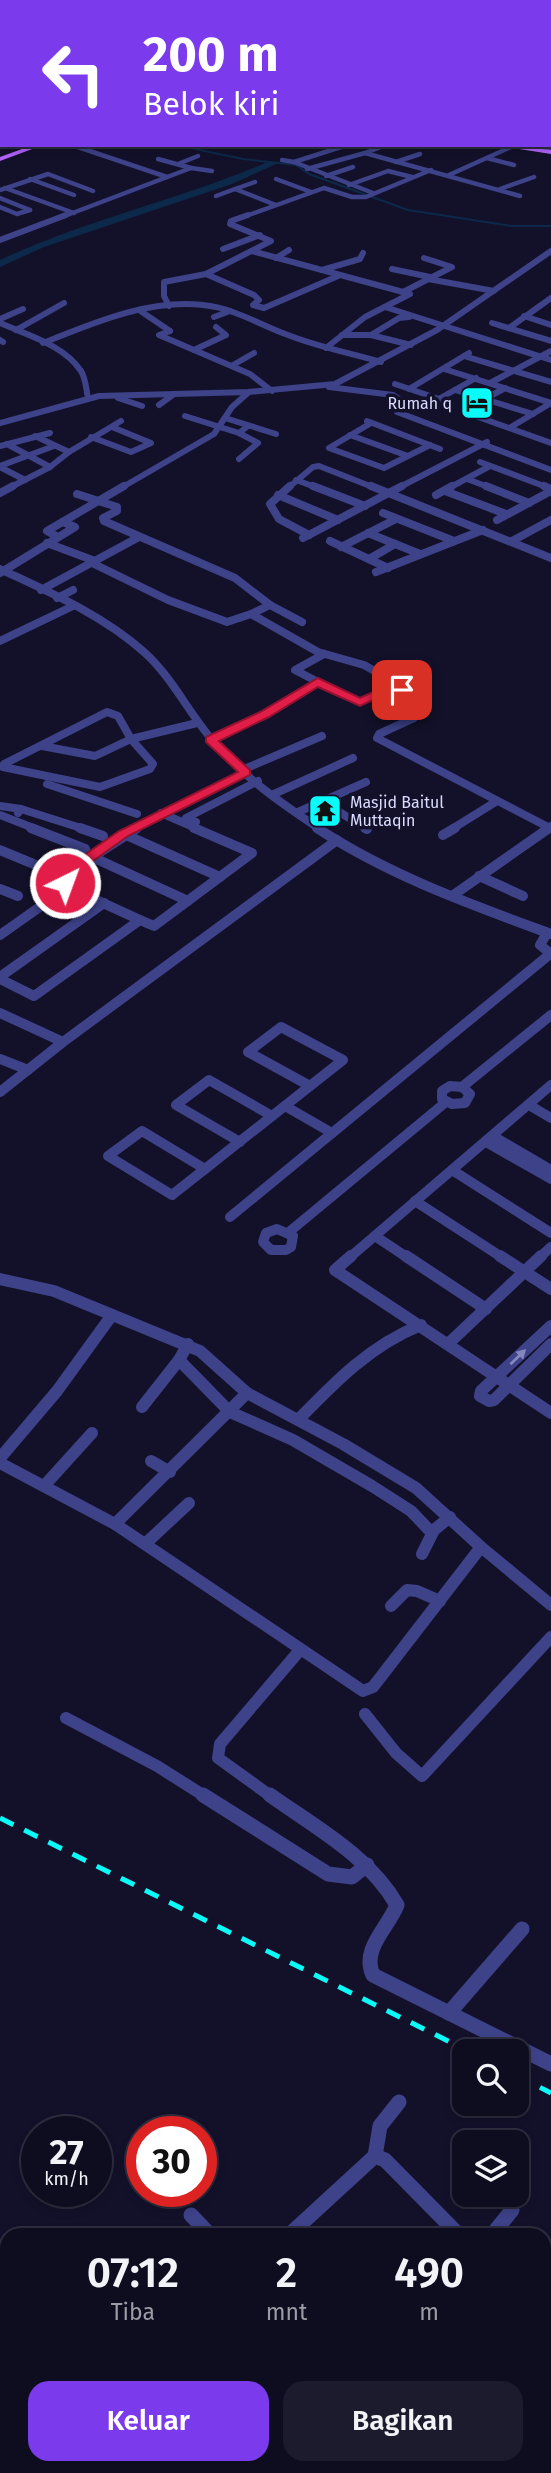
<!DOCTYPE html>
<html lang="id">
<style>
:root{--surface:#0e0d20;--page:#1c1b2d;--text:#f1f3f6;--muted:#9b9ca5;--line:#2e2d3e;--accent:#7c3aed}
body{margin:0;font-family:"Fira Sans",sans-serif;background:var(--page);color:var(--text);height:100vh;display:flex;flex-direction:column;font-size:26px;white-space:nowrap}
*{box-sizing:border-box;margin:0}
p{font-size:23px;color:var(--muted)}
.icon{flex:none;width:38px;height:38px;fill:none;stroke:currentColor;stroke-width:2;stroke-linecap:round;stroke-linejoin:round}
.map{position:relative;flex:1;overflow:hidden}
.details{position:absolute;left:0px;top:2228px;width:551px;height:247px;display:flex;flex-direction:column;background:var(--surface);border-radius:21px 21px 0 0;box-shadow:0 4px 10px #0003,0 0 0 2px var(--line)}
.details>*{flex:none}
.banner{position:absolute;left:0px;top:0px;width:551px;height:147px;box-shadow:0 4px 10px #0003,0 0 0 2px var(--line);background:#7c3aed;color:#fff;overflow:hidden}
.fabs{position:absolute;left:452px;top:2039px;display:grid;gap:14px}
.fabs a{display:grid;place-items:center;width:77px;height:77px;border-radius:14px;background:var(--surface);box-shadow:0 4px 10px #0003,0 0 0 2px var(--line);font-size:35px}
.speed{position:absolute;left:21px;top:2116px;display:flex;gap:14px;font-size:35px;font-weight:700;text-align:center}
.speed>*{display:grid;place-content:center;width:91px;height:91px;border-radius:50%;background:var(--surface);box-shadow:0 4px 10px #0003,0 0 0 2px var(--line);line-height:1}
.speed small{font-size:18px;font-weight:400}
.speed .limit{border:10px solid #d22;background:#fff;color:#111}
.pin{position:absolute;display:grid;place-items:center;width:60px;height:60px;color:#fff;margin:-30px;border-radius:14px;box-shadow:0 4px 10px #0006}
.me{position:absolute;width:77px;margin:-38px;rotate:42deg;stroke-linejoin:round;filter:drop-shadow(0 0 5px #0008)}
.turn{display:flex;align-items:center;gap:24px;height:147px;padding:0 28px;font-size:32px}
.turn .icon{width:91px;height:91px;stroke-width:2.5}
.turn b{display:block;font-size:49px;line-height:60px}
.eta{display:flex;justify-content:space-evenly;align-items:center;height:119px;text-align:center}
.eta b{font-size:42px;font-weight:600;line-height:49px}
.action{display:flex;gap:14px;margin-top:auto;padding:14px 28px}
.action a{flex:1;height:80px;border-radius:21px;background:var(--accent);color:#fff;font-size:28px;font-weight:600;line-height:80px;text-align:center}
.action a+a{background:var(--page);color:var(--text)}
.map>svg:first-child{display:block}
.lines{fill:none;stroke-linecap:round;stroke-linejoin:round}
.stream{stroke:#0c2949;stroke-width:2}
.river{fill:#0c2949;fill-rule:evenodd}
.minor-far5{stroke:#3d4289;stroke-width:4.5}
.minor-far4{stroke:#3d4289;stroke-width:6}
.minor-far3{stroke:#3d4289;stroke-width:8}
.minor-far2{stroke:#3d4289;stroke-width:10}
.minor-far1{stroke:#3d4289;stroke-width:12}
.minor{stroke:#3d4289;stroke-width:15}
.major{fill:#b363fd;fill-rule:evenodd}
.rail{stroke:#09fcfa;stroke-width:5;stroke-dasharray:15 12;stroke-linecap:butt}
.oneway{fill:#8487be}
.route{fill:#e11d48;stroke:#92132f;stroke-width:2}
.labels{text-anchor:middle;stroke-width:7;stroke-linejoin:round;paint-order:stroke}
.far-poi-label{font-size:16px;fill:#dbdbff;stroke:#13112a;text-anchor:end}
</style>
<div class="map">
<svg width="551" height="2473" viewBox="0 0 551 2473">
<rect width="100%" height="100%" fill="#13112a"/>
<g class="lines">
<polyline class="stream" points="176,145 243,159 296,165 309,174 408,210 511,226 551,226"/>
<path class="river" d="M270 161 278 163 232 184 44 247 0 267V260C87 219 182 199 270 161Z"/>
<g class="minor-far5">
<polyline points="75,0 84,2"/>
<polyline points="122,0 132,2"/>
<polyline points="208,0 216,2"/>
<polyline points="236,0 243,2"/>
<polyline points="274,0 282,2"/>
<polyline points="139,2 144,0"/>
<polyline points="170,2 174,0"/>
<polyline points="72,145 167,177"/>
<polyline points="543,150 551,147"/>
<polyline points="365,153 386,145"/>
<polyline points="487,158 514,165"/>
<polyline points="158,159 191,168"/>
<polyline points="282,160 294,162 373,193"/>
<polyline points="294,162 341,147"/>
<polyline points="396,162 420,154"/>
<polyline points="178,164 198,156"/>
<polyline points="307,169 365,153 520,196"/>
<polyline points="449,175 513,146"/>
<polyline points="326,176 353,167"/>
<polyline points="30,179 74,195"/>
<polyline points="276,179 311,192"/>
<polyline points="255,182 235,189 276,205"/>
<polyline points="349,185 388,171 412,177"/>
<polyline points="5,188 74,213"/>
<polyline points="500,189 534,177"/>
<polyline points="0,190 48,174 93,191"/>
<polyline points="216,196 235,189"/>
<polyline points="0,198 30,210"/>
<polyline points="0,207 17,214 30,210"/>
<polyline points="62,217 191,168 212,171"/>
<polyline points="243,217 324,188 352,197 366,197 431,170"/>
</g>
<g class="minor-far4">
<polyline points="0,240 66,215"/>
<polyline points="223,249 260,235"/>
<polyline points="252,251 403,292"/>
<polyline points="276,258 289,250"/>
<polyline points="392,269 430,277"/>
<polyline points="322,270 360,259 363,253"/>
<polyline points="206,274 254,295 259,300 253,305 264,308 338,276"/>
<polyline points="428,279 494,291"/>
<polyline points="169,306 164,296 164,282 206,274 271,241 230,224 231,221 248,215"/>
<polyline points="385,307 551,360"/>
<polyline points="139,310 170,331"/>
<polyline points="524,316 551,325"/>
<polyline points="214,317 230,311"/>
<polyline points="0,319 23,309"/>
<path d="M0 323C27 335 64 345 81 371 86 379 86 389 88 398"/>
<polyline points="492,323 551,341"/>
<polyline points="509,328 551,298"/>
<polyline points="16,330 64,303"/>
<polyline points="170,331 159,335 250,374 272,391"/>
<polyline points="342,335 371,335 411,345"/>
<polyline points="371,335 399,318 409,317"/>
<polyline points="0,340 3,342"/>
<path d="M43 343C93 323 148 299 203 305 234 308 260 325 288 335 318 347 350 353 381 362"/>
<polyline points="326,348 365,317 410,294 403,292 452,267 424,258"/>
<polyline points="194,350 226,335 216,327"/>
<polyline points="464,356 551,382"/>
<polyline points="233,365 254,353"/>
<polyline points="444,369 551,403"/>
<polyline points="490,383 551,351"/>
<polyline points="395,384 439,399"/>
<polyline points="329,387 393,395 402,401 398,409"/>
<polyline points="505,388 467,409 467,413 551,443"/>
<polyline points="409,389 469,353"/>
<polyline points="455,390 533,414"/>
<polyline points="118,398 142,406"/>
<polyline points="159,405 174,394"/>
<polyline points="428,405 476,378"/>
<polyline points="398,409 397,412 551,470"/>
<polyline points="185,416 239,433"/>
<polyline points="225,418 276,434"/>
<polyline points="367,421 440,449"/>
<polyline points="0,423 99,396 249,392 335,384 437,330 551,251"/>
<polyline points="371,423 329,448 384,468 430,445"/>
<polyline points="511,427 551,403"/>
<polyline points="350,435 408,456"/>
<polyline points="91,437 131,452 151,443 112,427"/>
<polyline points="7,444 50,467"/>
<polyline points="0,446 50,433"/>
<polyline points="69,452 121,421"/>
<polyline points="239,459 258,443 239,433 248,426"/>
<polyline points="480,462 549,488"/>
<polyline points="0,466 54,446"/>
<polyline points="0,467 25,480"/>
<polyline points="467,479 491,488"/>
<polyline points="296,480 318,488"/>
<polyline points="9,488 50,467 69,452 35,436"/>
<polyline points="121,488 214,434 232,407 249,392"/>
<polyline points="288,488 313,467 319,466 375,488"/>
<polyline points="398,488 487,442"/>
<polyline points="449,488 490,466"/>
</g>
<g class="minor-far3">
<polyline points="290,486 270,504 279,519 309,535"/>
<polyline points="313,486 365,506"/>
<polyline points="371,486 551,558"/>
<polyline points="486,486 529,503"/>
<polyline points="544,486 551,489"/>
<polyline points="445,491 506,514"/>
<polyline points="0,493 13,486"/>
<polyline points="77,494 117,507 117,511 103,518 104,521 235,578 270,605 251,614 318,652 364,665 378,673 397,685 418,713 414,718 379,734 377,738 548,827"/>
<polyline points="278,495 338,520"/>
<polyline points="436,495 452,486"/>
<polyline points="383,513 454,541"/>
<polyline points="497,520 551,491"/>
<polyline points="368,533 420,554"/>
<polyline points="58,537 47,531 124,486"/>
<polyline points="303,538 402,486"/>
<polyline points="330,541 388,568"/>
<polyline points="512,541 551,520"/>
<polyline points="47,543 95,561"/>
<polyline points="341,547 396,519"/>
<polyline points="369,559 395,544"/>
<polyline points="92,563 168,600 227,622 251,614"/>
<path d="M0 569C49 592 103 615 144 652 172 677 188 712 213 741 242 776 282 804 320 829"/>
<polyline points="376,572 483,530"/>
<polyline points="0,573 75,527 63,522"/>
<polyline points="41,590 139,537"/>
<polyline points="57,598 73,590"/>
<polyline points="270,605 302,622"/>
<polyline points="0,641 73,606"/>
<polyline points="318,682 295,670 324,654"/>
<polygon points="107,712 118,716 131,739 153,764 150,769 100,787 3,767 4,764"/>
<polyline points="211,740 265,715 318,682 360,702 397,685"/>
<polyline points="42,746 95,756 131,739 197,723"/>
<polyline points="242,770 322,736"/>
<polyline points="47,784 137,814"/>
<polyline points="274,794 353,758"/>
<polyline points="323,802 367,829"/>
<polyline points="0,806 21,809 18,813"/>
<polyline points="21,809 84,829"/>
<polyline points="298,812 366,782"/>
<polyline points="161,813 198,829"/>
<polyline points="0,815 36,829"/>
<polyline points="196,822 186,818 258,781"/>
<polyline points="133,829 246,772"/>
<polyline points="452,829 497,801"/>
<polyline points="546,829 551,826"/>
</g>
<g class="minor-far2">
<polyline points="31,828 85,849"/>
<polyline points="80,828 103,836"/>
<path d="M317 828C390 876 470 904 551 934"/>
<polyline points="365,828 367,829"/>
<polyline points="124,834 220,877"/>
<polyline points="443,835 455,828"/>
<polyline points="0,850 53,872"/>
<polyline points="90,856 188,901"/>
<polyline points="479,876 523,896"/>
<polyline points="68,887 140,920"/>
<polyline points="0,889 18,896"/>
<polyline points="452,896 549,828"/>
<polyline points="547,933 540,945 551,954"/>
<polyline points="0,935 68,887 65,883 69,872 137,828"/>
<polyline points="0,977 104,903"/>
<polyline points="0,979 34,996 140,920 154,926 252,853 194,828"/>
<polyline points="0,1013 63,1042"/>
<polygon points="281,1027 343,1060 310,1086 248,1052"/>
<polyline points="0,1059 28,1070"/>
<polygon points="450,1086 462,1087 470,1094 465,1103 452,1104 442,1099 442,1091"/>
<polyline points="462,1087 551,1015"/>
<polyline points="0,1092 63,1042 337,840"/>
<polyline points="529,1105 551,1118"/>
<polyline points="285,1106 332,1133"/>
<polygon points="142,1131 205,1169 172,1195 108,1156"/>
<polyline points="493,1136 551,1170"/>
<polyline points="240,1142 176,1105 209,1080 272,1116"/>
<polyline points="486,1142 551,1179"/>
<polyline points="205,1169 310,1086"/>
<polyline points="452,1170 551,1233"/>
<polyline points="415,1201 503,1258"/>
<polyline points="230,1217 550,954"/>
<polygon points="277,1229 293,1236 291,1247 286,1250 271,1250 263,1242 266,1233"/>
<polyline points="289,1232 446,1102"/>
<polyline points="375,1236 408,1258"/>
<polyline points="349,1258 551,1085"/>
<polyline points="539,1258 551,1247"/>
</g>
<g class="minor-far1">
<polyline points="351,1256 335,1270 551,1413"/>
<polyline points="406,1256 486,1309"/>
<polyline points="500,1256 551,1289"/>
<polyline points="0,1279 54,1291 200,1351 247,1393 343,1444 416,1488 481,1547 373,1687 363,1691 115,1524 0,1463"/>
<polyline points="551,1326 481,1391 480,1396 489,1401 494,1400 551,1344"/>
<polyline points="448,1344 541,1256"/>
<polyline points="179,1360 230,1412 293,1440 372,1486 411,1511 432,1533"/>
<polyline points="142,1407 179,1360 188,1344"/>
<path d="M299 1419C336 1381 371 1345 421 1325"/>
<polyline points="0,1458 57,1391 112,1315"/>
<polyline points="151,1461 170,1472"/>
<polyline points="44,1486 92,1433"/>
<polyline points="115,1524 247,1393"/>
<polyline points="145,1544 189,1503"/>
<polyline points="481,1547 551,1605"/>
<polyline points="422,1554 434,1530 450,1517"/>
<polyline points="391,1606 407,1590 417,1591 440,1601"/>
<polyline points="365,1714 396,1753 422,1776 551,1637"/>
<polyline points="66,1718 157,1766 206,1797"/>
<polyline points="272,1797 218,1758 220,1744 300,1650"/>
</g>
<g class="minor">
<polyline points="203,1795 328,1874 352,1877 367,1865"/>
<path d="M270 1795C315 1827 369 1856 397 1905 388 1928 361 1949 373 1975L551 2064"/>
<polyline points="449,2013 522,1929"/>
<polyline points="375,2156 380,2126 399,2102"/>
<polyline points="191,2215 210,2235"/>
<polyline points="289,2235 375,2156 385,2160 459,2235"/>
<polyline points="492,2235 512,2210"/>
<polyline points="544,2321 551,2328"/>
<polyline points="286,2468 292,2473"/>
<polyline points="72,2473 77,2468"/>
<polyline points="212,2473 217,2468"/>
</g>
<g class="major">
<polygon points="33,145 43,145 0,161 0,157"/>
<polygon points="504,145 551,150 551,154 507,147"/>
</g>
<g class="rail">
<polyline points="0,1818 468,2051"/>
<polyline points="516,2075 551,2093"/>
</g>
</g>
<defs><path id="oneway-solid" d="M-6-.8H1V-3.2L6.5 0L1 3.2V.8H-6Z" transform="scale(1.75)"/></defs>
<use class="oneway" href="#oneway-solid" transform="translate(518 1357) rotate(-44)"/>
<polygon class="route" points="318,678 360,698 397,681 408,690 402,694 395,690 360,706 318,687 269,717 219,741 250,770 250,775 128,836 75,874 70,886 61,886 59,883 64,869 119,831 238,772 206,742 206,737 260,712"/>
<defs>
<symbol id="hotel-square" viewBox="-11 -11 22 22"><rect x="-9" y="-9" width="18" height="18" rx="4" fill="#09fcfa" stroke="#13112a"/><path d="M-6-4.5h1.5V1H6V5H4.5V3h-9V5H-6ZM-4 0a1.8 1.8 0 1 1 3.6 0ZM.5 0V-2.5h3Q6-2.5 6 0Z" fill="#111"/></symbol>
<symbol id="temple-square" viewBox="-11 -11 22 22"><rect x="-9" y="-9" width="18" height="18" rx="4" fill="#09fcfa" stroke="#13112a"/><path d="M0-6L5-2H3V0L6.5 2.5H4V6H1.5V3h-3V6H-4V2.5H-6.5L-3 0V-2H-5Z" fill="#111"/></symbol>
</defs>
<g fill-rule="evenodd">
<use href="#hotel-square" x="458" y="384" width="38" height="38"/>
<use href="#temple-square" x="306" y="792" width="38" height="38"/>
</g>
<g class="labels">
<g class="far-poi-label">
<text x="452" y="409">Rumah q</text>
<text x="350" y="808" text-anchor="start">Masjid Baitul<tspan x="350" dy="18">Muttaqin</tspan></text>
</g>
</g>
</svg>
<div class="fabs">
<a><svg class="icon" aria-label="search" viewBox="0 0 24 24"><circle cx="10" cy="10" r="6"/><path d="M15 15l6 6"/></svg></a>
<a><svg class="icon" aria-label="layers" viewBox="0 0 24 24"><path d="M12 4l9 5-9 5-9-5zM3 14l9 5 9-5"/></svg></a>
</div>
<div class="speed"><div>27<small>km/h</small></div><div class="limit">30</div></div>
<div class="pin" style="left:402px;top:690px;background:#d93025"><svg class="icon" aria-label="arrive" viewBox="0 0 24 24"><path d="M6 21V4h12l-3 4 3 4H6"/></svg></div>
<svg class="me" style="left:65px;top:883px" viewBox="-20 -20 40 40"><circle r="17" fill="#e11d48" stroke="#fff" stroke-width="3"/><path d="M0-11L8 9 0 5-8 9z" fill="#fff"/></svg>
<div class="banner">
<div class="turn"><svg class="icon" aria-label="left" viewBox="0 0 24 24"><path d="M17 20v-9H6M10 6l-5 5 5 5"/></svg><div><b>200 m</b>Belok kiri</div></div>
</div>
<section class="details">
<div class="eta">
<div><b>07:12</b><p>Tiba</p></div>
<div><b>2</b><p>mnt</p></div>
<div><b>490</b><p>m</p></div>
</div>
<div class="action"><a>Keluar</a><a>Bagikan</a></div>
</section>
</div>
